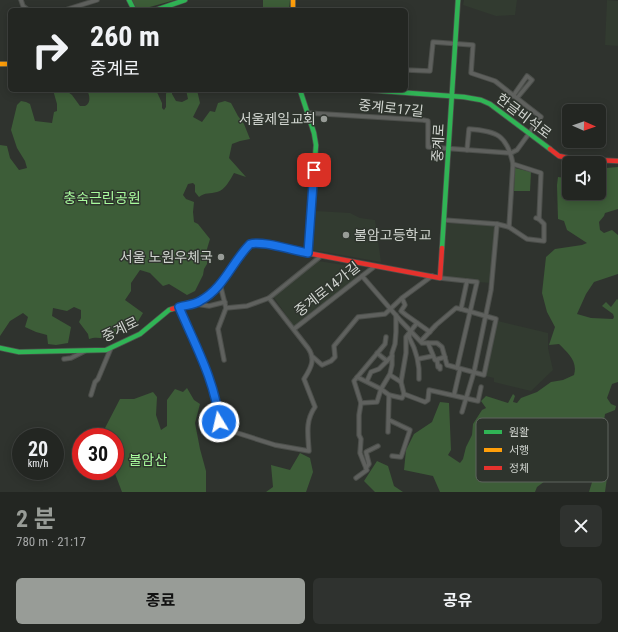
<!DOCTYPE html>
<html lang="ko">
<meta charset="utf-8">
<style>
:root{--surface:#232622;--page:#2f322f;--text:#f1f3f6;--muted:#a3a5a5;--line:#404340;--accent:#989c97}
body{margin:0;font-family:"Roboto Condensed","Noto Sans KR",sans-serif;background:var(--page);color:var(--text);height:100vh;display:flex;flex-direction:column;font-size:15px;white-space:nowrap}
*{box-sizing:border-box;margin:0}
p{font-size:13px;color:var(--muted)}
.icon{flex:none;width:22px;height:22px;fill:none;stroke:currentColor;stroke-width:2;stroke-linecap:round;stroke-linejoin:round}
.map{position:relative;height:492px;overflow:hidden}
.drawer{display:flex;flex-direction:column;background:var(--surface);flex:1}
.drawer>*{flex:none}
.banner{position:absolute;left:8px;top:8px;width:400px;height:84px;border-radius:6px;box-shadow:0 2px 10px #0003,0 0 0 1px var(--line);background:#232622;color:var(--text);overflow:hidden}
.needle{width:26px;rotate:92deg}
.tools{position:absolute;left:562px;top:104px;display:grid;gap:8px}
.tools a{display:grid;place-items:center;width:44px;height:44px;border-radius:6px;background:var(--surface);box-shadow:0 2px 10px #0003,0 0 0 1px var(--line);font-size:20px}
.speed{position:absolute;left:12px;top:428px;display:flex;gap:8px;font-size:20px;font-weight:700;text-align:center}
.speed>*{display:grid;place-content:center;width:52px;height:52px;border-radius:50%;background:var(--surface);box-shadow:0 2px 10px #0003,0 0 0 1px var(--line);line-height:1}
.speed small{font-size:10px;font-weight:400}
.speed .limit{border:6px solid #d22;background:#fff;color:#111}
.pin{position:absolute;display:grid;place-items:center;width:34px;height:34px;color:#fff;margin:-17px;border-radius:8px;box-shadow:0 2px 6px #0006}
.me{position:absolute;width:44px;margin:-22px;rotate:351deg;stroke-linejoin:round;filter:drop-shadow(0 0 3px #0008)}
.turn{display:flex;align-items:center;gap:14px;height:84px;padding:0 16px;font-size:18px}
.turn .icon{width:52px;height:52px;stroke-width:2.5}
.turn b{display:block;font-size:28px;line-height:34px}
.round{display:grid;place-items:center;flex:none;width:42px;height:42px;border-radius:6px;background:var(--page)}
.head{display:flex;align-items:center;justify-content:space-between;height:68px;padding:0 16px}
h1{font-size:24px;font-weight:700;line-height:30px;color:var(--accent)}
.button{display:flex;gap:8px;margin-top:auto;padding:8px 16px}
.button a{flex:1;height:46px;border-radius:6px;background:var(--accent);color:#111;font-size:16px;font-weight:700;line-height:46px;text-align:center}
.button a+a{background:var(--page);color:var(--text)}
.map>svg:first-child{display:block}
.built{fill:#323b30}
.green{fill:#3d5d38}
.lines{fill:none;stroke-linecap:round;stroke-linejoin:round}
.street-casing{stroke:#4c4f4b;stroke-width:5.5}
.fast-casing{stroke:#4c4f4b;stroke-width:6}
.slow-casing{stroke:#4c4f4b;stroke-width:6}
.jam-casing{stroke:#4c4f4b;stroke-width:6}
.street{stroke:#5f615e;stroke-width:3.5}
.fast{stroke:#30b455;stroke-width:4.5}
.slow{stroke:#ff9f0a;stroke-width:4.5}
.jam{stroke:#e5322d;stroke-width:4.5}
.route-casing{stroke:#114b97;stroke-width:10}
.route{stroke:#1a73e8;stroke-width:7}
.poi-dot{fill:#989c97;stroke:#2e342d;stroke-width:1.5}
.labels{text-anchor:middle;stroke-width:3;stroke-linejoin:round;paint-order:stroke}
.street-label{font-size:14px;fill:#d0d4cf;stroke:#2e342d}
.poi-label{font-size:14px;fill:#d0d4cf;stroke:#2e342d;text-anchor:end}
.park-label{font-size:14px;fill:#a8fa9d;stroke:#2e342d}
.key{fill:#2e342d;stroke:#5f645e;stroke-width:1}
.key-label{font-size:11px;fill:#d0d4cf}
</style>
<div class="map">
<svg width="618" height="492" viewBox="0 0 618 492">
<rect width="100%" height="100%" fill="#2f332e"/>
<g class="built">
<polygon points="464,0 517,0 515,15 496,16 463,5"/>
<polygon points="607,0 618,1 618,46 605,45"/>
<polygon points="316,211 350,213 360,218 375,220 381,262 313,250"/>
<polygon points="445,223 495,226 491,283 477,282 442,277"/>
<polygon points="318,261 350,266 358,278 294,327 273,296"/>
<polygon points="498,321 548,333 548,348 553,370 531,391 494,382 494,378 486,376"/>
</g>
<g class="green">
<polygon points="132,0 175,0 139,10 137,10"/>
<polygon points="263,0 290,0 289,10 263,10"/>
<path d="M53 90H69L68 92 72 95 80 106H85C91 103 90 96 87 90L101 92V90H156L162 103V108L164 110 166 107V94L167 90H172V94L176 101 182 102 188 99 186 90H197L200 103 193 117 202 122 210 111 215 112 218 103 225 101 231 103 238 116 244 124 250 139 240 141 232 144 229 158 246 177 234 173C230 180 225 190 217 192 210 194 205 192 199 197L195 192V185L193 183 188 184 183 195 186 199 194 202 193 212 194 222 198 224 210 239 207 249V264L204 269 203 275 195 291 187 295 169 284 163 286 150 273 140 270 131 283V291L125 300 143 313 137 323 128 322C122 328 113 338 104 338 99 338 94 337 89 339L88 334 79 322 81 318V310L74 307 67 311 53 308 52 316 71 327 68 343 56 345 48 344 47 335 36 332 25 327 28 317 23 313 10 321 0 336V145L7 146 10 158 19 170 27 168 25 161 17 148 11 130 17 105 21 101 26 102 30 104 35 121 52 123 54 112 57 111V104Z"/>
<path d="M618 167V209L605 213 604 216 599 222 600 230 604 233 612 230 618 235V274L594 282 586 294 577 314 591 318 613 319 614 317 613 314 602 306 606 302 611 307 617 299 618 300V382L612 384 607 398 611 404 616 406 615 410 605 414 602 435 605 453 604 470 607 478 605 492H589L593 479 589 470 588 457 586 447 581 444 571 447 545 481 537 487 535 492H440L433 476 404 470 406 450 414 434 432 422 440 402 449 403 451 450 448 455 460 463 463 459 466 447 472 435 473 424 482 410 486 408 481 401 486 396 508 403 513 394 515 396 513 402 517 403 521 398 537 392 551 382 563 380 574 375C578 361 568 353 559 344L549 345 555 327 547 312 542 293 546 257 555 249 582 245 587 243 567 230 564 221 558 219 557 185 558 177 566 178 569 183V193H599V181L605 174 606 168Z"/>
<polygon points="515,168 531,172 530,191 514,191"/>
<polygon points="187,388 194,400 200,404 195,423 200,449 206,471 206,492 122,492 114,471 115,437 106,437 105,428 120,399 134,399 153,392 157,397 156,415 161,430 167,426 167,400 175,389 183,392"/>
<polygon points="300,453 310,458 313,472 306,492 266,492 273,487 271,465 290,470"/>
<polygon points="377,461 388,466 394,486 403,492 375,492 364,481"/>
</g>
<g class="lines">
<defs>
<g id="street">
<polyline points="21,0 23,6 28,10"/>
<polyline points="65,10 97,0"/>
<polyline points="513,96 527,76 532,80 517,98"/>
<polyline points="308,113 423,120 428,121 428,147 511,153 517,150 541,117 495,81 471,73 473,45 433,42 430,71 406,70"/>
<path d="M467 150 469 129C497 131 507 135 513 164L541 173 539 219"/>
<polyline points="444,220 497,224 491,290 474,372 462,412"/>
<polyline points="497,224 509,227 527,239 544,241 544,224 539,219 536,218"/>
<polyline points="509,227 513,164"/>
<polyline points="362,276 400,320 422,343 437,343 442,347 447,365 484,375 496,319 461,309"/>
<polyline points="440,278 477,282 457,368"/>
<polyline points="220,284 226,308 218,329 224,360"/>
<polyline points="402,298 405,305 401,311 406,315 430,332"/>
<polyline points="196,304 209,306 225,302"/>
<path d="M179 307C194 343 216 382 219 422L228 430 275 445 309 451C308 435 305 421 315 407L304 379C311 368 316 359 308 348L269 298"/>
<polyline points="226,308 247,306 269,298 321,256"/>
<polyline points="396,315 396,332 395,344 392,353 392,365 390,374 381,389 389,395 402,398 404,394"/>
<polyline points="417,323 406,337 406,353 401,382 404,394 425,402 428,400 429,390 478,401 481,387"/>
<polyline points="294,329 375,266"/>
<path d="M410 334 409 337C416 350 420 365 419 379"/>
<polyline points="421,341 436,325 456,308 461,309 467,281"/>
<polyline points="428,343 435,360 445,357"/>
<polyline points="377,353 387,361"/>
<polyline points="313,357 322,365 331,361 335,357 334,346 358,317 385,314 402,298 432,276"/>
<polyline points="64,359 71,358 85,351"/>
<polyline points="418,359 433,356"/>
<polyline points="437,360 438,367 440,366 440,369"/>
<polyline points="390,375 401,382"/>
<polyline points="357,377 381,389 377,402 361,403"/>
<polyline points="367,381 371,372 379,369 392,356"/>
<polyline points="91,395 95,382 98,379 111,348"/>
<polyline points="454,395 460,369"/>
<polyline points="389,420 410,430 401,457 392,456"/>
<polyline points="388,432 389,395"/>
<polyline points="366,468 360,453 361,439 359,435 359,415 361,403 354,381 385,344 386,337"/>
<polyline points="356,478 367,470 366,468 369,464 366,452 378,446"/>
</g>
<g id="fast">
<polyline points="129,0 134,10"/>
<polyline points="156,10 185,0"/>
<polyline points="300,90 314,133 316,145 308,253"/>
<polyline points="368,90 464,97 481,100 490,104 550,149"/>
<polyline points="442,248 458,0"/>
<polyline points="0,348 19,352 106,350 140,334 169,310 172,309"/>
</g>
<g id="slow">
<polyline points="293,0 293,10"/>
<polyline points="0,64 10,64"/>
</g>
<g id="jam">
<polyline points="550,149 559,156 573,159 618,161"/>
<polyline points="172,309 200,302 226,278 246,248 250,244 254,243 440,278 442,248"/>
</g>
</defs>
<use href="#street" class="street-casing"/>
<use href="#fast" class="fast-casing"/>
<use href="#slow" class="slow-casing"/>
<use href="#jam" class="jam-casing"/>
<use href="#street" class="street"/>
<use href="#fast" class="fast"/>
<use href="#slow" class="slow"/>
<use href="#jam" class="jam"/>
</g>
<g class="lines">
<defs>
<path id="route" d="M219 422C216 382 194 343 179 307 186 305 194 305 200 301 224 288 232 262 250 244 262 240 295 251 308 253L314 170"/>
</defs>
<use href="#route" class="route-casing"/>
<use href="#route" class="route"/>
</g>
<g class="poi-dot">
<circle cx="324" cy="119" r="4"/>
<circle cx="346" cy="235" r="4"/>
<circle cx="221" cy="257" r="4"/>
</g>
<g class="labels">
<g class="street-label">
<text transform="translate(391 108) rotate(6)" y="5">중계로17길</text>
<text transform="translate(524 116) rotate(37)" y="5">한글비석로</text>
<text transform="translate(438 143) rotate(-87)" y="5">중계로</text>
<text transform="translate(327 289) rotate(-38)" y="5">중계로14가길</text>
<text transform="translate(120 329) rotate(-26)" y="5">중계로</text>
</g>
<g class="poi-label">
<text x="316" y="124">서울제일교회</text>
<text x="354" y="240" text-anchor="start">불암고등학교</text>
<text x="213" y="262">서울 노원우체국</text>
</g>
<g class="park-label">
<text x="102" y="203">충숙근린공원</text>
<text x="148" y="465">불암산</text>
</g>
</g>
<rect x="476" y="418" width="132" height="64" rx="6" class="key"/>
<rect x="484" y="430" width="18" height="4" fill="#30b455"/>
<rect x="484" y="448" width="18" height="4" fill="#ff9f0a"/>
<rect x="484" y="466" width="18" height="4" fill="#e5322d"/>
<g class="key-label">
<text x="509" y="436">원활</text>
<text x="509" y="454">서행</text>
<text x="509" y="472">정체</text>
</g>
</svg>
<div class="tools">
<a><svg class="needle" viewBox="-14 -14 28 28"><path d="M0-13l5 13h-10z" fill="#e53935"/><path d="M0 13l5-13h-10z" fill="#a3a5a5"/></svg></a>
<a><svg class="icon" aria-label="sound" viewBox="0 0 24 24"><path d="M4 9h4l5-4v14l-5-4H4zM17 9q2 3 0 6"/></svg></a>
</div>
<div class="speed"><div>20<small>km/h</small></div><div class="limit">30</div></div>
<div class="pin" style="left:314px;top:170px;background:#d93025"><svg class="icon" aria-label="arrive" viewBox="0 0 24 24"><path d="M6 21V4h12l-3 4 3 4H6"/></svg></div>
<svg class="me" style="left:219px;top:422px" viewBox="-20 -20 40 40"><circle r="17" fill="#1a73e8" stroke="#fff" stroke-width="3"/><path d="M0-11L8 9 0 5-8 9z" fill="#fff"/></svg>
<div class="banner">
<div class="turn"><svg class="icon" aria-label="right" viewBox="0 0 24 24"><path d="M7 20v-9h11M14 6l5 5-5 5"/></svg><div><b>260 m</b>중계로</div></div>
</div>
</div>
<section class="drawer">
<div class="head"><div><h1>2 분</h1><p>780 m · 21:17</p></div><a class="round"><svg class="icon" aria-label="close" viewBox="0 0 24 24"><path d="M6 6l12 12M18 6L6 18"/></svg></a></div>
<div class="button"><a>종료</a><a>공유</a></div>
</section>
